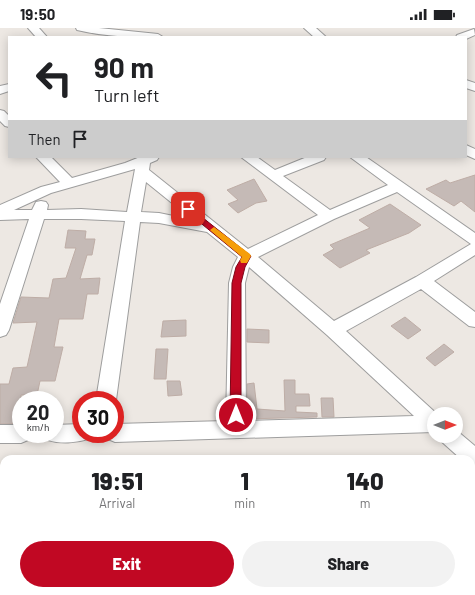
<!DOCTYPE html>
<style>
:root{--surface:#fff;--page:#f2f2f2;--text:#202124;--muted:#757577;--accent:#c10823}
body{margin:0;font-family:Barlow,sans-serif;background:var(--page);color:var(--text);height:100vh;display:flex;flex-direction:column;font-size:15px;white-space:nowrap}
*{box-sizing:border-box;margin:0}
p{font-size:13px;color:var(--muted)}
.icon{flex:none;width:22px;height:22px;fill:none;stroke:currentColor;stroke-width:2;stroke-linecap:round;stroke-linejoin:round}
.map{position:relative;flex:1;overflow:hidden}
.sheet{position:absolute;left:0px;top:427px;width:475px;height:140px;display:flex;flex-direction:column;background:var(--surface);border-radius:12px 12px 0 0;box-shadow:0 2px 10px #0003}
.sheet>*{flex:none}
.top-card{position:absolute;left:8px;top:8px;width:459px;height:122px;border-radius:0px;box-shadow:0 2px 10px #0003;background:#fff;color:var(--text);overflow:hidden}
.needle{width:26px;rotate:90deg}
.fabs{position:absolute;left:427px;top:379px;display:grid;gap:8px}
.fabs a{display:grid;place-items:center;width:36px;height:36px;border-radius:50%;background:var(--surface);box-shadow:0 2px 10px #0003;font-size:20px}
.speed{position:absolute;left:12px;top:363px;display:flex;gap:8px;font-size:20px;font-weight:700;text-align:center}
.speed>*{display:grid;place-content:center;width:52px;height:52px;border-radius:50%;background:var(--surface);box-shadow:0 2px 10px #0003;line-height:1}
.speed small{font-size:10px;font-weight:400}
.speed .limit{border:6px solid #d22;background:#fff;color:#111}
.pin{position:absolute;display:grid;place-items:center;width:34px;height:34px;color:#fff;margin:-17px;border-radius:8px;box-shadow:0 2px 6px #0006}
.me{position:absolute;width:44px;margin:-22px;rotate:0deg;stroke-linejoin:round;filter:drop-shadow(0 0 3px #0008)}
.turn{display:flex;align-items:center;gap:14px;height:84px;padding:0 20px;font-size:18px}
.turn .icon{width:52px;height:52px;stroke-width:2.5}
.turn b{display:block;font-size:28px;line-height:34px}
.then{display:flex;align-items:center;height:38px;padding:0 20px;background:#0003;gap:8px;font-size:15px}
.eta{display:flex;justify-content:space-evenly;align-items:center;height:68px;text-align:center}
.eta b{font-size:24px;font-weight:800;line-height:28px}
.button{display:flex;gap:8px;margin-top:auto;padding:8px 20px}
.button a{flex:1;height:46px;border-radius:24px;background:var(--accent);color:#fff;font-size:16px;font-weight:800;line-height:46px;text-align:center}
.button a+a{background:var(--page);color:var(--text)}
.status{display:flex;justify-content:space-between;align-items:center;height:28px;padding:0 20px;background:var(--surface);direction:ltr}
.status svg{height:11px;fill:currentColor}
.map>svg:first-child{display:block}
.building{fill:#c5bab6;stroke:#beada6}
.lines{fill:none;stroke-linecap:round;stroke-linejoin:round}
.street-casing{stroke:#9e9e9e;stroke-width:2}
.secondary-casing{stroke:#6e6a09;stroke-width:2}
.street{fill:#fff;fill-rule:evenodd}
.secondary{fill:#f6f1b8;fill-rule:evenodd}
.route{fill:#c10823;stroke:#7d0517}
.slow{fill:#f59e0b}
</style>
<div class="status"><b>19:50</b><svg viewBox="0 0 49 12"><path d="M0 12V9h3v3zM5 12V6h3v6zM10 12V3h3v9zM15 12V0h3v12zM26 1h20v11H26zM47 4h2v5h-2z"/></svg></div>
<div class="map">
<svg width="475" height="567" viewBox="0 0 475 567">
<rect width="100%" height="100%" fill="#ede8e3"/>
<g class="building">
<polygon points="475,147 475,184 461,173 454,178 426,161 446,152 450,155"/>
<polygon points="254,151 267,173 256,175 238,185 228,176 238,172 227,162"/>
<polygon points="390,176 421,197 409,205 366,222 370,225 340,240 323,227 334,221 330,217 370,200 359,192"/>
<polygon points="68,202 86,203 85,211 95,211 92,227 87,227 80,251 100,250 98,266 87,266 83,291 59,291 54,319 63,319 55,353 40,353 37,367 21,367 21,396 0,396 0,356 9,356 13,340 27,339 37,294 13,295 21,269 49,270 53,251 66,250 76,220 65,220"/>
<polygon points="405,289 421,302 408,311 391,298"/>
<polygon points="186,292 186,308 161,309 163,293"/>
<polygon points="247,301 269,302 269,315 247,314"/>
<polygon points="444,316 454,324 435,338 426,330"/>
<polygon points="156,321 168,321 166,351 154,351"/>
<polygon points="284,352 295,352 295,366 309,366 310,378 296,378 296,384 317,385 317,389 247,391 247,356 254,355 257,381 285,383"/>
<polygon points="167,353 180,353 182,367 168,368"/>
<polygon points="321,370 333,370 334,389 322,389"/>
</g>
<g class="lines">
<defs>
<g id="street">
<polygon points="28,0 39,0 47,9 36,9"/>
<path d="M76 0H99L158 6 163 9C134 9 106 9 77 2Z"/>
<polygon points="304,0 316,0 326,9 314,9"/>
<polygon points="474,1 475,7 466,11 466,9 456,9 457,7"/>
<polygon points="466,52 475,55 475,63 466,60"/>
<polygon points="9,56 9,63 0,66 0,58"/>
<polygon points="0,82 4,83 9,88 9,99 5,98 0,93"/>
<polygon points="466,117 475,121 475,131 466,127"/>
<path d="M36 129H51L72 150 125 135 140 129H159L157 132 150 135 149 142 248 221 318 187 241 129H257L275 142 307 129H326L324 132 283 148 330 182 388 157 350 129H366L475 205V227L434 253 475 284V299L469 298 421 261 346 303 437 386H434V404L115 414 108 411 106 406H115V396L226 393 229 255 233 239 238 229 207 204 159 195 140 194 116 372H96L125 193 81 191H44L9 302 6 307 0 309V276L29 191 0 192V177L41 159 60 154ZM135 141 127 184 81 181 47 182 48 177 46 174 41 173 36 174 32 182H14L51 165ZM146 154 193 192 159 185 141 184ZM397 164 471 216 416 249 334 293 258 229 334 191ZM249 239 327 307 414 388 246 393 245 255Z"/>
<path d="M81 396V406H90L88 411C76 415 60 416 48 412L45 406H55V397Z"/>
<polygon points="0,397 21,397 21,406 31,406 28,412 21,415 0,415"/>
<polygon points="456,402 475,418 475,440 471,439 471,431 461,431 442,414 439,408 456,408"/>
<polygon points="65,563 89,563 88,567 64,567"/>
</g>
<g id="secondary">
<rect x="471" y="523" width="4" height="30"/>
<rect x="0" y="529" width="4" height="30"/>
</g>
</defs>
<use href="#street" class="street-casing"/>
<use href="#secondary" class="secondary-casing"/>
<use href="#street" class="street"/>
<use href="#secondary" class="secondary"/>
</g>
<polygon class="route" points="188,178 251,228 245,239 241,255 241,387 239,390 236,391 232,390 230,387 232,255 236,239 242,229 186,183 186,179"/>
<polygon class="slow" points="214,199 250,226 251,228 247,235 241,235 240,232 242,229 211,203 210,202"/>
</svg>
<div class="fabs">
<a><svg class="needle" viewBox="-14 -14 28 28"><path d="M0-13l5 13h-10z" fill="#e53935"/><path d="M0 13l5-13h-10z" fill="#757577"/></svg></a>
</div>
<div class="speed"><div>20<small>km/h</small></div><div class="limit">30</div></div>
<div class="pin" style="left:188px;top:181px;background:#d93025"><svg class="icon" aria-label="arrive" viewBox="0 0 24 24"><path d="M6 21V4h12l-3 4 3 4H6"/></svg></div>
<svg class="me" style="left:236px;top:387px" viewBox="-20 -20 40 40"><circle r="17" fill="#c10823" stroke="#fff" stroke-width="3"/><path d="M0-11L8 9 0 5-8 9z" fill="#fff"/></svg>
<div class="top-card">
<div class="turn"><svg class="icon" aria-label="left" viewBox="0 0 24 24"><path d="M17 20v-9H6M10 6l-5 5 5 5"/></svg><div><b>90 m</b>Turn left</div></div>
<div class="then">Then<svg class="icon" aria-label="arrive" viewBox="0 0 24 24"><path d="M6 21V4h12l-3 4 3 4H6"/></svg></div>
</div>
<section class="sheet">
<div class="eta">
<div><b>19:51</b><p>Arrival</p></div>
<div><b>1</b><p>min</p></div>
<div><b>140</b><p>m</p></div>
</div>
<div class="button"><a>Exit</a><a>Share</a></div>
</section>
</div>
